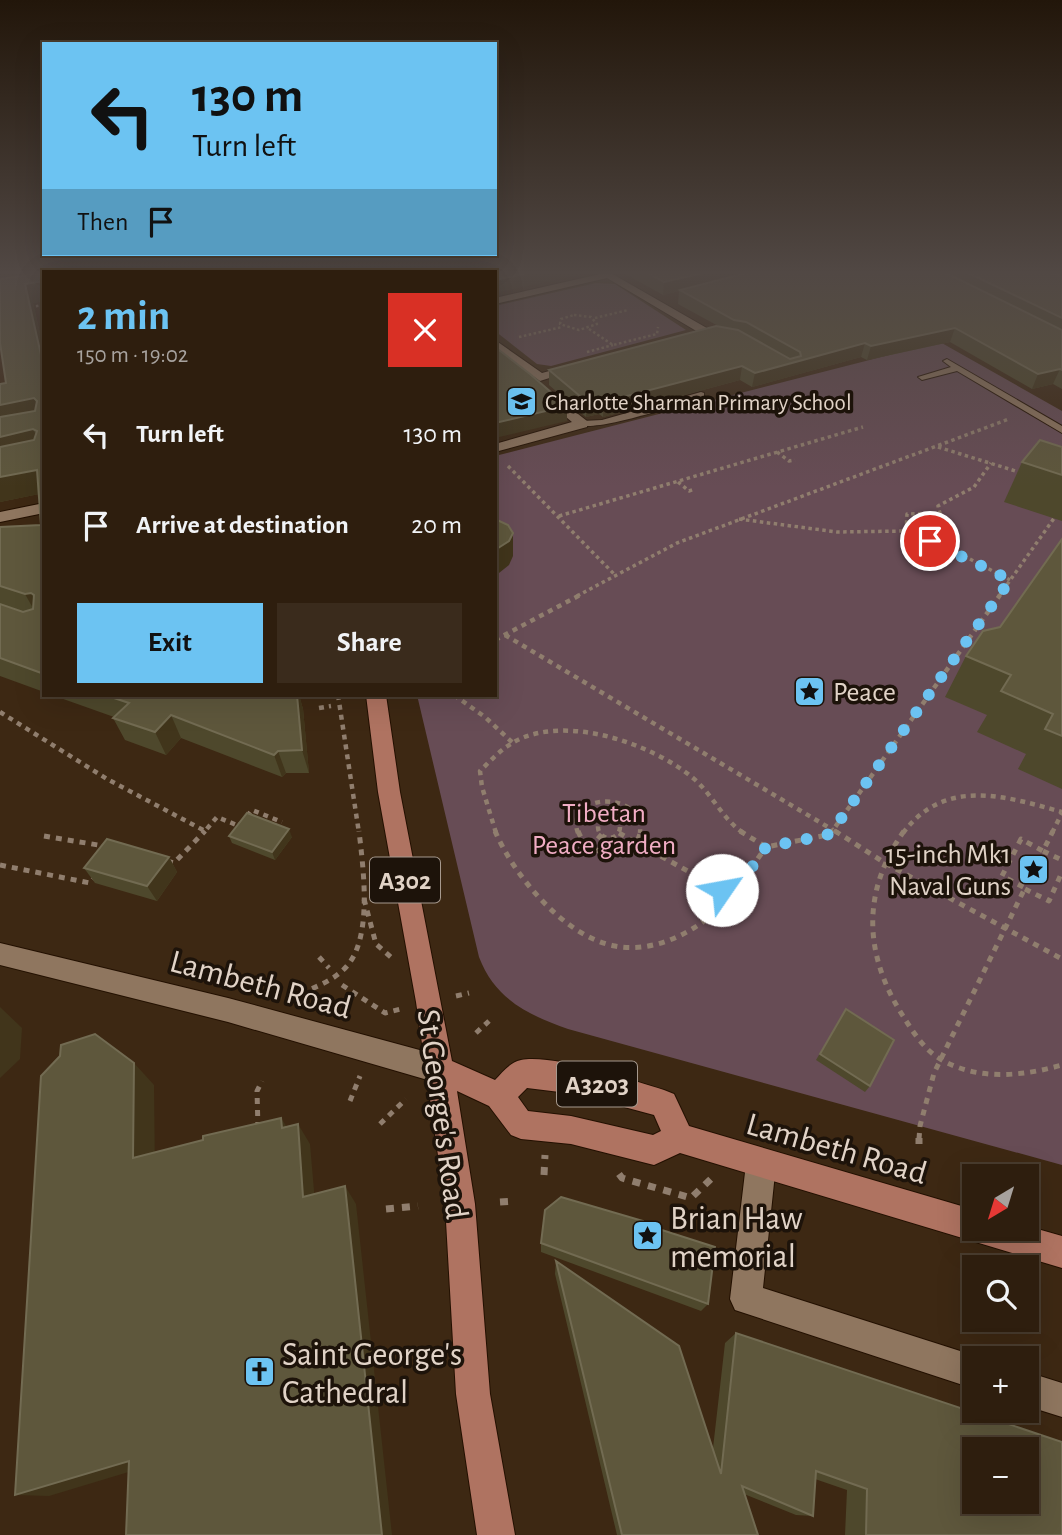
<!DOCTYPE html>
<meta charset="utf-8">
<style>
:root{--surface:#2e1e0e;--page:#3a2b1c;--text:#f1f3f6;--muted:#a7a29e;--line:#493c2e;--accent:#6cc3f2}
body{margin:0;font-family:"Alegreya Sans",sans-serif;background:var(--page);color:var(--text);height:100vh;display:flex;flex-direction:column;font-size:26px;white-space:nowrap}
*{box-sizing:border-box;margin:0}
p{font-size:23px;color:var(--muted)}
.icon{flex:none;width:38px;height:38px;fill:none;stroke:currentColor;stroke-width:2;stroke-linecap:round;stroke-linejoin:round}
.map{position:relative;flex:1;overflow:hidden}
.details{position:absolute;left:42px;top:270px;width:455px;height:427px;display:flex;flex-direction:column;background:var(--surface);border-radius:0px;box-shadow:0 7px 28px #0002,0 0 0 2px var(--line)}
.details>*{flex:none}
.guide{position:absolute;left:42px;top:42px;width:455px;height:214px;border-radius:0px;box-shadow:0 7px 28px #0002,0 0 0 2px var(--line);background:#6cc3f2;color:#111;overflow:hidden}
.needle{width:46px;rotate:218deg}
.tools{position:absolute;left:962px;top:1164px;display:grid;gap:14px}
.tools a{display:grid;place-items:center;width:77px;height:77px;border-radius:0px;background:var(--surface);box-shadow:0 7px 28px #0002,0 0 0 2px var(--line);font-size:35px}
.pin{position:absolute;display:grid;place-items:center;width:60px;height:60px;color:#fff;margin:-30px;border:4px solid #fff;border-radius:50%;box-shadow:0 2px 7px #0007}
.me{position:absolute;width:77px;margin:-38px;rotate:57deg;stroke-linejoin:round;filter:drop-shadow(0 0 5px #0008)}
.turn{display:flex;align-items:center;gap:24px;height:147px;padding:0 35px;font-size:32px}
.turn .icon{width:91px;height:91px;stroke-width:2.5}
.turn b{display:block;font-size:49px;line-height:60px}
.then{display:flex;align-items:center;height:66px;padding:0 35px;background:#0003;gap:14px;font-size:26px}
.round{display:grid;place-items:center;flex:none;width:74px;height:74px;border-radius:0px;background:var(--page)}
.head{display:flex;align-items:center;justify-content:space-between;height:119px;padding:0 35px}
h1{font-size:42px;font-weight:600;line-height:52px;color:var(--accent)}
.cta{display:flex;gap:14px;margin-top:auto;padding:14px 35px}
.cta a{flex:1;height:80px;border-radius:0px;background:var(--accent);color:#111;font-size:28px;font-weight:600;line-height:80px;text-align:center}
.cta a+a{background:var(--page);color:var(--text)}
ul{padding:0;list-style:none}
li{display:flex;align-items:center;gap:21px;height:91px;padding:0 35px}
li div{flex:1}
li b{display:block;font-size:26px}
li em{font-style:normal}
.map>svg:first-child{display:block}
.green{fill:#674c55}
.lines{fill:none;stroke-linecap:round;stroke-linejoin:round}
.lane-casing{stroke:#231000;stroke-width:2}
.street-casing{stroke:#231000;stroke-width:2}
.primary-casing{stroke:#231000;stroke-width:2}
.path-far4{stroke:#907e6e;stroke-width:2.5;stroke-dasharray:2.5 2.5;stroke-linecap:butt}
.path-far3{stroke:#907e6e;stroke-width:3.5;stroke-dasharray:3.5 3.5;stroke-linecap:butt}
.path-far2{stroke:#907e6e;stroke-width:4.5;stroke-dasharray:5 5;stroke-linecap:butt}
.path-far1{stroke:#907e6e;stroke-width:5;stroke-dasharray:6 6;stroke-linecap:butt}
.path{stroke:#907e6e;stroke-width:7;stroke-dasharray:8 8;stroke-linecap:butt}
.lane{fill:#8f765f;fill-rule:evenodd}
.street{fill:#8f765f;fill-rule:evenodd}
.primary{fill:#af7361;fill-rule:evenodd}
.wall{fill:#4e482c}
.shaded-wall{fill:#41351b}
.building{fill:#5e573c;stroke:#726b52;stroke-width:2;fill-rule:evenodd}
.route{stroke:#6cc3f2;stroke-width:12;stroke-dasharray:0 21.6}
.labels{text-anchor:middle;stroke-width:7;stroke-linejoin:round;paint-order:stroke}
.far-poi-label{font-size:23px;fill:#e1d3c7;stroke:#1d130a;text-anchor:start}
.shield{fill:#1d130a;stroke:#a6998e;stroke-width:2}
.shield-label{font-size:26px;font-weight:bold;fill:#e1d3c7}
.poi-label{font-size:28px;fill:#e1d3c7;stroke:#1d130a;text-anchor:start}
.park-label{font-size:28px;fill:#f1adc4;stroke:#1d130a}
.near-street-label{font-size:33px;fill:#e1d3c7;stroke:#1d130a}
.near-poi-label{font-size:33px;fill:#e1d3c7;stroke:#1d130a;text-anchor:start}
</style>
<div class="map">
<svg width="1062" height="1535" viewBox="0 0 1062 1535">
<rect width="100%" height="100%" fill="#3d2813"/>
<g class="green">
<polygon points="596,283 615,284 686,330 551,366 537,364 495,331 495,306"/>
<path d="M940 342 1062 411V1165L568 1029C528 1015 495 999 479 957L417 695H495V456Z"/>
</g>
<g class="lines">
<defs>
<g id="lane">
<polygon points="947,359 1062,426 1062,433 957,371 922,380 918,377 951,367 943,361"/>
<path d="M701 392 704 393V397C682 403 594 434 577 424L582 421 602 420Z"/>
</g>
<g id="street">
<polygon points="609,272 712,331 714,333 683,340 683,336 698,332 607,278 495,304 495,298"/>
<polygon points="495,340 542,373 575,364 581,368 540,381 495,349"/>
<polygon points="546,389 587,421 587,427 495,452 495,444 572,422 541,396 540,393"/>
<polygon points="44,503 44,513 0,522 0,512"/>
<polygon points="0,943 228,998 438,1055 448,1059 452,1069 448,1079 438,1083 228,1022 0,965"/>
<polygon points="761,1149 771,1154 776,1164 763,1288 982,1358 975,1358 975,1389 735,1310 730,1299 746,1164 751,1154"/>
<polygon points="1027,1372 1062,1383 1062,1417 1027,1406"/>
</g>
<path id="primary" d="M366 695H386L400 792 452 1061 495 1080C502 1073 510 1062 521 1060 553 1054 631 1080 664 1090L674 1094 689 1126 975 1210V1228H1027V1226L1062 1236V1268L680 1153 654 1165 571 1144 521 1139 511 1135 489 1106 457 1091 475 1204 490 1394 515 1535H477L456 1394 445 1204 416 1002 378 792ZM527 1088 576 1094 654 1115 661 1131 653 1135 571 1116 528 1111 518 1097Z"/>
</defs>
<use href="#lane" class="lane-casing"/>
<use href="#street" class="street-casing"/>
<use href="#primary" class="primary-casing"/>
<g class="path-far4">
<polyline points="31,307 44,305"/>
<polygon points="574,315 591,317 597,324 579,330 560,324 561,319"/>
<polyline points="595,318 628,310"/>
<polyline points="589,329 613,345 657,334 658,327"/>
<polyline points="519,337 562,327"/>
<polyline points="587,352 613,345"/>
</g>
<g class="path-far3">
<polyline points="938,447 1022,473"/>
<polyline points="777,452 789,461 795,460"/>
<polyline points="508,466 616,576"/>
<polyline points="678,482 689,491 695,489"/>
<polyline points="559,516 863,427"/>
<polyline points="739,519 837,532 906,531 907,514 940,513 938,506 974,487 991,463"/>
<polyline points="906,531 947,547 1010,580"/>
<polyline points="577,596 677,543 1009,419"/>
<polyline points="999,596 1062,507"/>
</g>
<g class="path-far2">
<polyline points="505,635 833,830"/>
<polyline points="495,640 580,595"/>
<polyline points="338,695 359,833"/>
<polyline points="454,695 485,717 514,744"/>
<polyline points="319,708 331,706"/>
<polyline points="0,712 107,779 205,831 217,817 239,826 241,823"/>
<polyline points="581,810 599,821"/>
<polyline points="247,816 252,810 282,822"/>
<circle cx="609" cy="827" r="11"/>
<polyline points="615,819 628,806"/>
<polyline points="203,833 205,831"/>
<path d="M496 833 482 787 480 771C493 758 505 745 522 738 573 717 652 744 693 778 712 794 722 818 743 833"/>
<path d="M578 833C563 793 644 789 640 833"/>
<polyline points="829,833 833,830"/>
<polyline points="838,833 833,830 1000,595"/>
<path d="M903 833C945 777 1005 796 1062 812"/>
<polyline points="1052,833 1062,813"/>
</g>
<g class="path-far1">
<path d="M495 831C514 876 565 937 615 946 656 954 698 930 726 903"/>
<path d="M578 831C589 859 616 854 637 842L641 831"/>
<polyline points="740,831 766,847 827,835 831,831"/>
<polyline points="835,831 885,863 1062,959"/>
<path d="M904 831C861 892 864 955 903 1016 913 1032 925 1051 942 1060 979 1081 1023 1076 1062 1065"/>
<polyline points="619,833 722,890"/>
<polyline points="44,836 104,846"/>
<polyline points="590,848 602,834"/>
<polyline points="1043,851 1062,860"/>
<polyline points="167,861 174,863 205,831"/>
<polyline points="0,865 90,883 95,877"/>
<circle cx="731" cy="896" r="10"/>
<polyline points="737,888 766,847"/>
<polyline points="1025,889 1049,901 1062,872"/>
<polyline points="364,899 376,944 392,958"/>
<polyline points="319,957 329,968"/>
<polyline points="342,985 385,1013 401,1009"/>
<polyline points="456,996 469,993"/>
<path d="M290 998C310 989 333 982 347 966 373 936 363 867 359 831"/>
<polyline points="476,1033 489,1021"/>
<polyline points="350,1101 360,1076"/>
<polyline points="380,1124 406,1099"/>
<polyline points="258,1128 257,1091 262,1081"/>
<polyline points="919,1139 920,1126 934,1073 1025,888 1002,876 1021,839 1043,851 1053,831"/>
</g>
<g class="path">
<polyline points="919,1144 919,1138"/>
<polyline points="619,1174 622,1178 691,1198 712,1178"/>
<polyline points="544,1175 545,1155"/>
<polyline points="500,1202 514,1201"/>
<polyline points="386,1209 418,1206"/>
</g>
<use href="#lane" class="lane"/>
<use href="#street" class="street"/>
<use href="#primary" class="primary"/>
</g>
<g class="wall">
<polygon points="44,272 44,301 33,303 44,351 44,692 0,676 0,527 41,525 39,494 0,502 0,384 6,383 0,343"/>
<polygon points="622,272 1062,272 1062,389 1053,384 1032,389 950,342 867,360 861,357 752,387 740,380 603,417 599,414 586,417 549,385 549,370 720,327 678,304 679,291 663,295"/>
<polygon points="1062,447 1062,521 1004,502 1022,462"/>
<polygon points="1062,539 1062,789 1018,769 1026,754 977,732 987,715 945,697 966,656 1000,627"/>
<polygon points="52,695 299,695 303,709 309,773 286,773 282,777 181,738 166,755 125,740 113,718 114,717"/>
<polygon points="229,836 292,837 275,860 232,843"/>
<polygon points="169,857 177,872 157,901 95,883 84,868"/>
<polygon points="846,1009 870,1086 865,1092 816,1060"/>
<polygon points="643,1224 708,1304 701,1311 541,1252 541,1243"/>
<polygon points="556,1261 713,1448 725,1343 736,1333 1062,1535 845,1535 847,1490 815,1479 813,1516 796,1515 744,1494 758,1535 617,1535 555,1274"/>
</g>
<g class="shaded-wall">
<polygon points="0,272 42,272 44,277 44,301 33,303 44,351 44,368 0,288"/>
<polygon points="532,272 591,272 495,293 495,280"/>
<polygon points="707,272 759,272 663,295 664,282"/>
<polygon points="955,328 950,342 867,360 871,346"/>
<polygon points="865,343 861,357 752,387 755,373"/>
<polygon points="742,366 740,380 603,417 604,402"/>
<polygon points="1060,369 1053,384 1032,389 1038,374"/>
<polygon points="34,398 43,419 0,428 0,405"/>
<polygon points="600,399 599,414 586,417 587,402"/>
<polygon points="567,406 567,421 495,438 495,423"/>
<polygon points="33,429 43,450 0,461 0,437"/>
<polygon points="37,470 44,493 0,502 0,477"/>
<polygon points="513,533 513,556 509,565 499,573 495,574 495,550"/>
<polygon points="31,593 43,616 38,617 25,594"/>
<polygon points="297,695 299,695 303,709 309,773 302,750"/>
<polygon points="171,715 181,738 166,755 155,732"/>
<polygon points="278,751 286,773 282,777 274,755"/>
<polygon points="289,829 292,837 275,860 272,852"/>
<polygon points="169,857 177,872 157,901 147,886"/>
<polygon points="0,1007 22,1028 20,1059 0,1078"/>
<polygon points="134,1063 154,1085 155,1177 133,1158"/>
<polygon points="281,1118 294,1138 282,1128"/>
<polygon points="298,1124 310,1144 316,1214 303,1197"/>
<polygon points="345,1186 356,1204 392,1535 382,1535"/>
<polygon points="129,1461 155,1464 49,1496 15,1495"/>
</g>
<g class="building">
<polygon points="37,272 44,272 44,281 25,284 44,368 44,674 0,658 0,604 23,612 33,609 34,595 31,593 25,594 0,586 0,527 41,525 37,470 0,477 0,447 34,440 37,431 33,429 0,437 0,417 35,411 37,401 34,398 0,405 0,384 6,383 0,343 0,279 37,274"/>
<polygon points="495,272 532,272 495,280"/>
<polygon points="646,272 707,272 664,282"/>
<polygon points="750,272 944,272 1062,330 1062,370 1060,369 1038,374 955,328 871,346 865,343 755,373 742,366 604,402 600,399 587,402 549,370 716,326 738,330 790,359 801,356 800,352 746,322 734,320 680,290"/>
<polygon points="966,272 1047,272 1062,276 1062,318"/>
<polygon points="495,347 530,374 567,406 495,423"/>
<polygon points="1040,440 1062,447 1062,475 1022,462"/>
<polygon points="495,519 508,525 513,533 509,541 495,550"/>
<polygon points="1062,539 1062,736 1045,729 1053,714 1001,691 1011,675 966,656 983,631 1000,627"/>
<polygon points="105,695 297,695 302,750 278,751 274,755 171,715 155,732 113,718 129,703"/>
<polygon points="247,813 289,829 272,852 229,836"/>
<polygon points="107,839 169,857 147,886 84,868"/>
<polygon points="846,1009 894,1040 870,1086 820,1054"/>
<polygon points="95,1034 134,1063 133,1158 203,1140 203,1136 281,1118 282,1128 298,1124 303,1197 345,1186 382,1535 126,1535 129,1461 15,1495 41,1076 60,1056 61,1045"/>
<polygon points="561,1197 643,1221 643,1224 715,1247 708,1304 541,1243 545,1210"/>
<path d="M556 1261 679 1346 721 1474 736 1333 1062 1442V1535H866L867 1489 816 1471 813 1516 742 1486 758 1535H622ZM975 1449H1027V1502H975Z"/>
</g>
<linearGradient id="sky" x2="0" y2="1"><stop stop-color="#22160a"/><stop offset="0.56" stop-color="#514844"/><stop offset="1" stop-color="#514844" stop-opacity="0"/></linearGradient>
<rect width="1062" height="487" fill="url(#sky)"/>
<g class="lines">
<polyline class="route" points="722,890 728,886 737,888 766,847 827,835 833,830 1010,580 930,541"/>
</g>
<defs>
<symbol id="school-square" viewBox="-11 -11 22 22"><rect x="-9" y="-9" width="18" height="18" rx="4" fill="#6cc3f2" stroke="#1d130a"/><path d="M0-5L7-2L0 1L-7-2ZM-4 1L0 2.5L4 1V4Q0 6-4 4Z" fill="#111"/></symbol>
<symbol id="sight-square" viewBox="-11 -11 22 22"><rect x="-9" y="-9" width="18" height="18" rx="4" fill="#6cc3f2" stroke="#1d130a"/><path d="M0-6L1.8-2.2L6-1.7L2.9 1.2L3.7 5.4L0 3.3L-3.7 5.4L-2.9 1.2L-6-1.7L-1.8-2.2Z" fill="#111"/></symbol>
<symbol id="church-square" viewBox="-11 -11 22 22"><rect x="-9" y="-9" width="18" height="18" rx="4" fill="#6cc3f2" stroke="#1d130a"/><path d="M-1.2-6h2.4v3.5h3.3v2.4h-3.3V6h-2.4V-.1h-3.3v-2.4h3.3Z" fill="#111"/></symbol>
</defs>
<g fill-rule="evenodd">
<use href="#school-square" x="504" y="384" width="35" height="35"/>
<use href="#sight-square" x="792" y="674" width="35" height="35"/>
<use href="#sight-square" x="1016" y="852" width="35" height="35"/>
<use href="#sight-square" x="630" y="1218" width="35" height="35"/>
<use href="#church-square" x="242" y="1354" width="35" height="35"/>
</g>
<g class="labels">
<g class="far-poi-label">
<text x="545" y="410">Charlotte Sharman Primary School</text>
</g>
<g class="shield">
<rect x="370" y="857.5" width="70" height="45" rx="5"/>
<rect x="557" y="1061.5" width="80" height="45" rx="5"/>
</g>
<g class="shield-label">
<text x="405" y="889">A302</text>
<text x="597" y="1093">A3203</text>
</g>
<g class="poi-label">
<text x="833" y="701">Peace</text>
<text x="1011" y="863" text-anchor="end">15-inch Mk1<tspan x="1011" dy="32">Naval Guns</tspan></text>
</g>
<g class="park-label">
<text x="604" y="822">Tibetan<tspan x="604" dy="32">Peace garden</tspan></text>
</g>
<g class="near-street-label">
<text transform="translate(261 983) rotate(15)" y="12">Lambeth Road</text>
<text transform="translate(444 1114) rotate(82)" y="12">St George's Road</text>
<text transform="translate(837 1147) rotate(16)" y="12">Lambeth Road</text>
</g>
<g class="near-poi-label">
<text x="670" y="1229">Brian Haw<tspan x="670" dy="38">memorial</tspan></text>
<text x="282" y="1365">Saint George's<tspan x="282" dy="38">Cathedral</tspan></text>
</g>
</g>
</svg>
<div class="tools">
<a><svg class="needle" viewBox="-14 -14 28 28"><path d="M0-13l5 13h-10z" fill="#e53935"/><path d="M0 13l5-13h-10z" fill="#a7a29e"/></svg></a>
<a><svg class="icon" aria-label="search" viewBox="0 0 24 24"><circle cx="10" cy="10" r="6"/><path d="M15 15l6 6"/></svg></a>
<a>+</a>
<a>−</a>
</div>
<div class="pin" style="left:930px;top:541px;background:#d93025"><svg class="icon" aria-label="arrive" viewBox="0 0 24 24"><path d="M6 21V4h12l-3 4 3 4H6"/></svg></div>
<svg class="me" style="left:722px;top:890px" viewBox="-20 -20 40 40"><circle r="19" fill="#fff"/><path d="M0-13L10 11 0 6-10 11z" fill="#6cc3f2"/></svg>
<div class="guide">
<div class="turn"><svg class="icon" aria-label="left" viewBox="0 0 24 24"><path d="M17 20v-9H6M10 6l-5 5 5 5"/></svg><div><b>130 m</b>Turn left</div></div>
<div class="then">Then<svg class="icon" aria-label="arrive" viewBox="0 0 24 24"><path d="M6 21V4h12l-3 4 3 4H6"/></svg></div>
</div>
<section class="details">
<div class="head"><div><h1>2 min</h1><p>150 m · 19:02</p></div><a class="round" style="background:#d93025;color:#fff"><svg class="icon" aria-label="close" viewBox="0 0 24 24"><path d="M6 6l12 12M18 6L6 18"/></svg></a></div>
<ul>
<li><svg class="icon" aria-label="left" viewBox="0 0 24 24"><path d="M17 20v-9H6M10 6l-5 5 5 5"/></svg><div><b>Turn left</b></div><em>130 m</em></li>
<li><svg class="icon" aria-label="arrive" viewBox="0 0 24 24"><path d="M6 21V4h12l-3 4 3 4H6"/></svg><div><b>Arrive at destination</b></div><em>20 m</em></li>
</ul>
<div class="cta"><a>Exit</a><a>Share</a></div>
</section>
</div>
